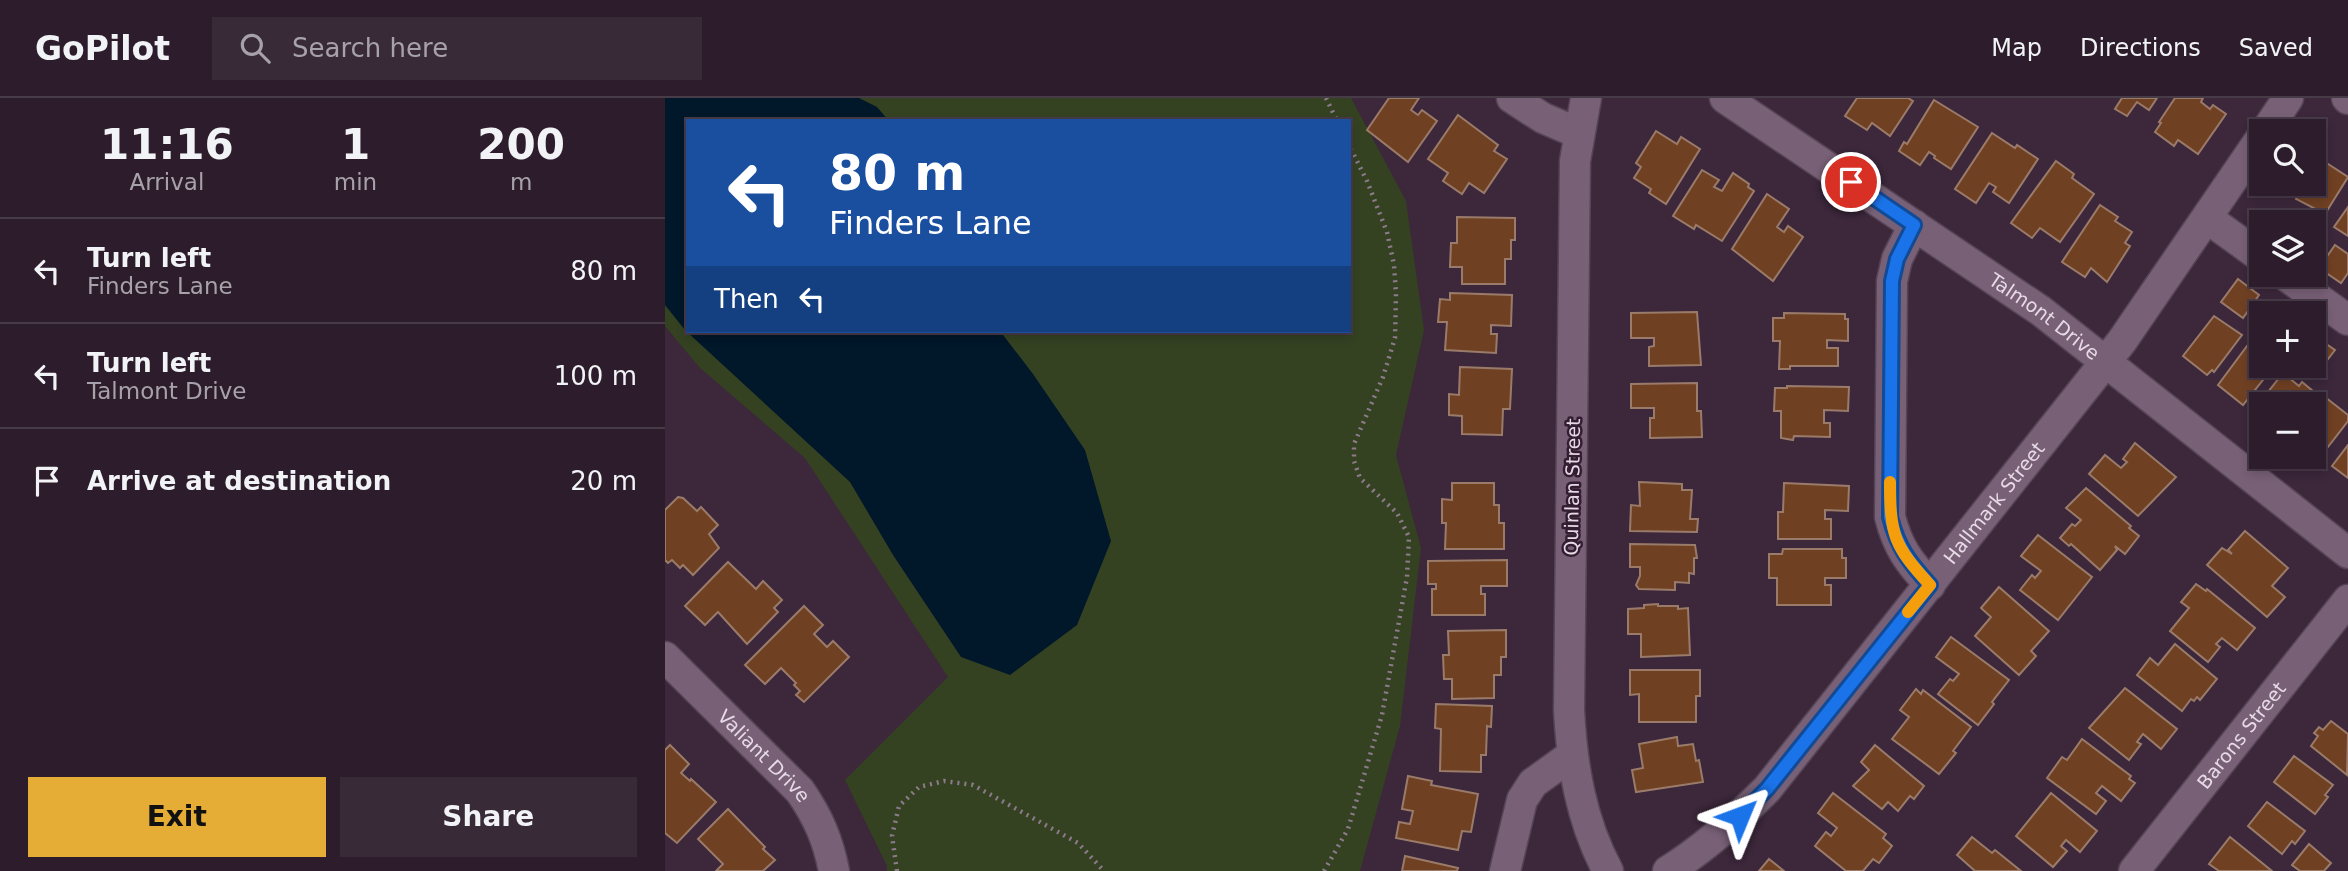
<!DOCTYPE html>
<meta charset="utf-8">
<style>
:root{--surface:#2d1d2c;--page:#392a38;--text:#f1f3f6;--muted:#a7a2a9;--line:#483b48;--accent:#e5ad35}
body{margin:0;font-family:"DejaVu Sans",sans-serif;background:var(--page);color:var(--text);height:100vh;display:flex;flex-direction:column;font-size:26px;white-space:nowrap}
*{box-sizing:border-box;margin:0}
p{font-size:23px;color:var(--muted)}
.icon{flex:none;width:38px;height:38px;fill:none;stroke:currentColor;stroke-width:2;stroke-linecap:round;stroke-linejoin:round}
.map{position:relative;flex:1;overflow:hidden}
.details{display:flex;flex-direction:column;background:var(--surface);width:665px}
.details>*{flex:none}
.top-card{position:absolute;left:21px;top:21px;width:665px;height:214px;border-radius:0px;box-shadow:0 4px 10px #0003,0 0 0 2px var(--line);background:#1a4fa0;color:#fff;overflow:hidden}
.controls{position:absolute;left:1584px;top:21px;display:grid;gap:14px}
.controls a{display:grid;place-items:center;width:77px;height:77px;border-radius:0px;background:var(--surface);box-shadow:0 4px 10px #0003,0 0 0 2px var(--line);font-size:35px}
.pin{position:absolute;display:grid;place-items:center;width:60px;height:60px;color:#fff;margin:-30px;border:4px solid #fff;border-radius:50%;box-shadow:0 2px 7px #0007}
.me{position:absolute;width:77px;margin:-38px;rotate:46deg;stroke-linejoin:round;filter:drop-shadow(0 0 5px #0008)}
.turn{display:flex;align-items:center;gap:24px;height:147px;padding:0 28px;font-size:32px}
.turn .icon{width:91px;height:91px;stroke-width:2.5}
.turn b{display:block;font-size:49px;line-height:60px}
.then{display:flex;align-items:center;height:66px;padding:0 28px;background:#0003;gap:14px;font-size:26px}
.eta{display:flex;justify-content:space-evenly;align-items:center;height:119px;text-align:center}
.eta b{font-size:42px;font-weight:600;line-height:49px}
.action{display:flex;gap:14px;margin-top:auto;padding:14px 28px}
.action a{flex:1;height:80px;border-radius:0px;background:var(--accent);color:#111;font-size:28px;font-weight:600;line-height:80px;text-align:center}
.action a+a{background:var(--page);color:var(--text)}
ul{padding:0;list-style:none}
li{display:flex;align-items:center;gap:21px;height:105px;padding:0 28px;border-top:2px solid var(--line)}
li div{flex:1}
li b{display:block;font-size:26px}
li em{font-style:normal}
header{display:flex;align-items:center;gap:42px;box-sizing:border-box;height:98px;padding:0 35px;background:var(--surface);border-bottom:2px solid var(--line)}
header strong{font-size:33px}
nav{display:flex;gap:38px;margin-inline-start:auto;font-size:24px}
.search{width:490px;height:63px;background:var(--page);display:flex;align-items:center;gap:18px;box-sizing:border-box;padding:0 24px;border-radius:0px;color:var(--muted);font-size:26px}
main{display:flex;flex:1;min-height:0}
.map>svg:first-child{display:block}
.green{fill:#344222;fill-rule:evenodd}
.water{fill:#01172a}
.building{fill:#704023;stroke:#9a7b6a;stroke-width:2}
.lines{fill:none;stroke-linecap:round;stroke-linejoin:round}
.minor-casing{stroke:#545;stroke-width:33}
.path{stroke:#8d7b8c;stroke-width:4.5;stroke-dasharray:2 5;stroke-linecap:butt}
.minor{stroke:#786077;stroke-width:30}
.route-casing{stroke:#114b97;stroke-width:18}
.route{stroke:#1a73e8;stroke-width:12}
.slow{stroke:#f59e0b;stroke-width:12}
.labels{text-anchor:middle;stroke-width:5;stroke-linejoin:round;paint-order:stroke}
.street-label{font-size:19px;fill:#e7d9e6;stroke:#321d31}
</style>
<header>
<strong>GoPilot</strong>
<div class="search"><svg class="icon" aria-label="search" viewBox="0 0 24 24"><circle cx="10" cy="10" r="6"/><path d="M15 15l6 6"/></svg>Search here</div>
<nav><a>Map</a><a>Directions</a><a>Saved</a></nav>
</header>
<main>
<section class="details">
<div class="eta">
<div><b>11:16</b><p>Arrival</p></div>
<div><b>1</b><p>min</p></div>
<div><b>200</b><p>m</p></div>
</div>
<ul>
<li><svg class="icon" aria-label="left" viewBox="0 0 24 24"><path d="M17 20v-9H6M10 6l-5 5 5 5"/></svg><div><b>Turn left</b><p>Finders Lane</p></div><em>80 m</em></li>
<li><svg class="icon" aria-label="left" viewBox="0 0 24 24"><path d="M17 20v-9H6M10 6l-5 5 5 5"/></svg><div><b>Turn left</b><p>Talmont Drive</p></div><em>100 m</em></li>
<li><svg class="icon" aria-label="arrive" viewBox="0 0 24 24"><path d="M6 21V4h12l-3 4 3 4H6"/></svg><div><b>Arrive at destination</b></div><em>20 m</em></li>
</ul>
<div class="action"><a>Exit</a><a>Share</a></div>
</section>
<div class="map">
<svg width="1683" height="773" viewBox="0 0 1683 773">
<rect width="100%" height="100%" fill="#3c273b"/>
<path class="green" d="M0 0H686L741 103 759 232 731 357 756 450 735 628 695 773H222V768L180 682 283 579 140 360 35 270 0 228ZM23 23H684V233H23Z"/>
<polygon class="water" points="0,0 194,0 212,9 224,23 23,23 23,233 335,233 368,276 420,352 446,443 412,527 345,577 296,559 228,457 185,384 20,232 0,207"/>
<g class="building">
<polygon points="724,0 754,0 746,12 753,17 757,12 772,23 743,64 702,32"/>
<polygon points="1192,0 1243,0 1248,3 1225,38 1207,25 1202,32 1180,18"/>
<polygon points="1457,0 1492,0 1484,12 1472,4 1462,18 1450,11"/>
<polygon points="1510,0 1538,0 1536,4 1545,11 1548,7 1561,16 1533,56 1513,42 1509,48 1490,34 1496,25 1494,24"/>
<polygon points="1269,2 1313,29 1286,71 1269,60 1270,58 1264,54 1255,67 1234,53 1239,44 1242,46"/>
<polygon points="793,17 833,47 829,53 842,61 819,95 804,85 797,96 778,83 783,75 763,61"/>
<polygon points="991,33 1012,46 1016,39 1035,51 1001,106 984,95 986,91 969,80 976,69 971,65"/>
<polygon points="1327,35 1350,50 1352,47 1373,61 1344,105 1328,94 1331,89 1324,85 1311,105 1290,91"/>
<polygon points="1657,62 1683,79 1660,116 1631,101 1641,86 1648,86 1648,75"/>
<polygon points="1391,63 1409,76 1407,80 1429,96 1395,144 1375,130 1367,140 1346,125"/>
<polygon points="1037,72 1054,82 1049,89 1057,93 1068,75 1084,86 1083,89 1089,93 1057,143 1031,127 1029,131 1008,118"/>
<polygon points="1102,96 1124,111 1112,129 1119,134 1123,128 1138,139 1108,183 1067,151"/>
<polygon points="1435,107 1453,119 1450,123 1467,134 1460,145 1465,148 1442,184 1426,170 1420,179 1397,164"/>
<polygon points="1683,109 1683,138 1669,129"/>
<polygon points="1623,113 1639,124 1615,124"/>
<polygon points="792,119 850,120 850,142 846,142 846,161 840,161 840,186 797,186 797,169 785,169 786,145 792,145"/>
<polygon points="1670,147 1683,156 1683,175 1676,185 1654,170"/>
<polygon points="1573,181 1594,197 1578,220 1556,204"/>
<polygon points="785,195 847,197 846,228 826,227 826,236 832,236 831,255 780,252 782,224 773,224 775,201 785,202"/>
<polygon points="1032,214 1036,267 984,268 984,249 989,248 989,240 966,240 966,215"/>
<polygon points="1119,215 1180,216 1180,221 1183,221 1183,243 1162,242 1162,250 1173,250 1173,268 1125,268 1125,271 1114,271 1115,243 1108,243 1108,220 1119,220"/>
<polygon points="1549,218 1577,237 1549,274 1547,272 1542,277 1518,258"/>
<polygon points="1648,237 1670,252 1653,274 1644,268 1648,268"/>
<polygon points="1585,244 1596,254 1596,268 1609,268 1578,307 1553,287"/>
<polygon points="795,269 847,271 845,311 838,311 837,337 797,336 797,318 784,317 784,296 794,297"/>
<polygon points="1618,275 1634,288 1637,284 1649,294 1639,306 1596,306 1596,319 1590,315 1595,309 1592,308"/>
<polygon points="1032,285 1032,313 1036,313 1037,339 985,340 985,320 989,320 989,310 966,310 966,286"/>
<polygon points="1122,288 1184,289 1183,313 1159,312 1159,325 1165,325 1165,339 1129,338 1128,342 1116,340 1116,313 1109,313 1110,290 1122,290"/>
<polygon points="1660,299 1683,317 1683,323 1656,358 1648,353 1648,314"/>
<polygon points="1470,345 1511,379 1473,418 1424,376 1440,357 1456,370 1462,364 1458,361"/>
<polygon points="1683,347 1683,380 1667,368"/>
<polygon points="974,384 1017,386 1017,392 1027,392 1025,421 1033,421 1032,434 965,433 966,407 975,408"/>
<polygon points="787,385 829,385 829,407 834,407 834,425 839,425 839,451 780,451 781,425 777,425 777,401 787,402"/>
<polygon points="1119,385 1184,388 1183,413 1160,412 1160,421 1166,421 1166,441 1113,441 1113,414 1118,414"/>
<polygon points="1421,390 1466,428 1464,430 1474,438 1460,456 1450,448 1452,452 1435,472 1406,446 1404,448 1395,440 1407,426 1410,428 1416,422 1401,410"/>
<polygon points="13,399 18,400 32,413 36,409 53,427 44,436 54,450 28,477 18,467 15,470 7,462 3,465 0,462 0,412"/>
<polygon points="1580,433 1623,470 1607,488 1620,499 1602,519 1542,467 1557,450 1567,456 1563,452"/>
<polygon points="1373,437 1427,479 1393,522 1355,492 1367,477 1370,480 1376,473 1356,458"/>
<polygon points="965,446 1030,447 1032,460 1029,460 1029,476 1024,475 1024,485 1010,484 1010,492 974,491 971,487 975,478 975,469 965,469"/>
<polygon points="1118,451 1177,451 1177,460 1181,460 1181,480 1160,480 1160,487 1166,487 1166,507 1112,507 1112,480 1104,480 1104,456 1117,456"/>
<polygon points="842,462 842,488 816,488 816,496 820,496 820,517 767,517 767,491 771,491 771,486 763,486 763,463"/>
<polygon points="63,464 91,491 98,483 117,502 109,510 113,514 82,546 53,514 40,527 20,508"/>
<polygon points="1531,486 1541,493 1542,491 1590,530 1572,552 1557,540 1551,546 1555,549 1543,564 1505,533 1524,510 1516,504"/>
<polygon points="1334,489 1384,533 1366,553 1371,558 1354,577 1310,538 1326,519 1316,510"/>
<polygon points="993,506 993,508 1013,508 1013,511 1023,510 1025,557 976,559 976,536 963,536 963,511 979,510 979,507"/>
<polygon points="139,508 158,527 149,536 162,549 168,543 184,559 139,604 131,597 135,593 129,587 131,585 116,570 100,586 80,567"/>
<polygon points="841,532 841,559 836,559 836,577 829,577 829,600 787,601 787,581 779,581 778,557 784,557 783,533"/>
<polygon points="1286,539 1344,582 1327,604 1329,606 1313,627 1273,596 1285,581 1288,583 1294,576 1271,559"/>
<polygon points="1510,546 1552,581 1535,602 1532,599 1529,603 1526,601 1517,613 1472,577 1485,560 1493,567"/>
<polygon points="965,572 1035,572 1035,598 1031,598 1031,624 974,624 974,596 965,597"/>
<polygon points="1460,590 1512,631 1496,651 1478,636 1472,644 1476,646 1464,662 1424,630"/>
<polygon points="1251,591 1256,596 1258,592 1306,629 1288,653 1291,655 1274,676 1227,641 1244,619 1235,612"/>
<polygon points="771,606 827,608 826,629 822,628 821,657 816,657 816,674 775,673 776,631 770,630"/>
<polygon points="1666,623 1683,636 1682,677 1646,648 1653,638 1649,635 1654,629 1658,632"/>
<polygon points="1012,639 1013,648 1028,646 1031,663 1034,662 1038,684 971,694 967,672 978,670 974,646"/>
<polygon points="1417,641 1466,678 1464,681 1470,685 1456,703 1437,688 1431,695 1441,703 1431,716 1382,680 1397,659 1402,662"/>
<polygon points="5,647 24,666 16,675 25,683 26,681 51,704 12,745 0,735 0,652"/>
<polygon points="1210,647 1259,688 1249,701 1245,698 1233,713 1223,704 1217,711 1188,688 1204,672 1196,664"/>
<polygon points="1629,658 1668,687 1660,697 1663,699 1650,716 1609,684"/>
<polygon points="743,678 767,683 766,687 813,696 806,734 797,733 793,752 731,740 734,724 745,726 748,713 737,711"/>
<polygon points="1168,695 1221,736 1218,740 1227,748 1214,765 1208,761 1198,773 1181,773 1150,748 1161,734 1166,738 1172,730 1153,715"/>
<polygon points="1386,695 1432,733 1415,754 1401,742 1396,748 1402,753 1388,769 1351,738"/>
<polygon points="1602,704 1640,733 1630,746 1627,743 1617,756 1583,728"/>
<polygon points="63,711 100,749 98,751 110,762 98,773 51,773 58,766 33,741"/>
<polygon points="1307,739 1327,755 1330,752 1356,773 1310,773 1292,757"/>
<polygon points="1565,739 1607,773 1554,773 1544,766"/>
<polygon points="1644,746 1666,765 1659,773 1635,773 1627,767"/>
<polygon points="740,758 793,770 792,773 737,773"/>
<polygon points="1104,761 1119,773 1094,773"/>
</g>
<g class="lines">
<defs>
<g id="minor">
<polyline points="847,0 878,20 913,35"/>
<path d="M921 0 910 63 904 612C907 668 916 723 943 773"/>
<path id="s1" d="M1060 0 1376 213 1683 455"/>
<polyline points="1682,0 1683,1"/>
<polyline points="1601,33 1623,0"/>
<polyline points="1542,120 1596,159"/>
<path d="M1249 127 1232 161 1227 183 1225 419C1233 450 1244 464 1265 487"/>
<polyline points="1620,177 1683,222"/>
<path id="s2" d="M0 559 135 693C153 719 163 742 169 773"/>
<polyline points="840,773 857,702 868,685 907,657"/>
<path id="s3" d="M1003 773C1040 750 1071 722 1102 691L1457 243 1596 40"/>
<path id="s4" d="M1469 773 1683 502"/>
</g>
</defs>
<use href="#minor" class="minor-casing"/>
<g class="path">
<polyline points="661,0 672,23"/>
<polyline points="232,773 227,738 234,708 254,689 279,683 308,687 413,745 439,773"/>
<polyline points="659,773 683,731 717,617 742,479 744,439 732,415 695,380 689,363 689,346 718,279 730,240 731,196 729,167 722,134 702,83 684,47"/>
</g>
<use href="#minor" class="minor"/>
</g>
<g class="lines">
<defs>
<path id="route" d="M1075 718 1102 691 1265 487C1244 464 1233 450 1225 419L1227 183 1232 161 1249 127 1186 84"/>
</defs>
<use href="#route" class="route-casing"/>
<use href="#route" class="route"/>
<path class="slow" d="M1225 384C1225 437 1229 448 1265 487L1243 514"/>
</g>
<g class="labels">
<g class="street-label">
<text dy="7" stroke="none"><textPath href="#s1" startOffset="387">Talmont Drive</textPath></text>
<text transform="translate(907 389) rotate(-89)" y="7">Quinlan Street</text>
<text dy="7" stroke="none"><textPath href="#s3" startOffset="494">Hallmark Street</textPath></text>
<text dy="7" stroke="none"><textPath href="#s4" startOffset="173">Barons Street</textPath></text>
<text dy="7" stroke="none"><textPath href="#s2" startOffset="140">Valiant Drive</textPath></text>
</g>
</g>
</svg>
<div class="controls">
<a><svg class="icon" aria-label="search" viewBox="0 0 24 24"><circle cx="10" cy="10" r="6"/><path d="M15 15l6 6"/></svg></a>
<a><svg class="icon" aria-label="layers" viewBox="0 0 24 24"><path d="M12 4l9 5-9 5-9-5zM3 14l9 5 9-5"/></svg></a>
<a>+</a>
<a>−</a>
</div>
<div class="pin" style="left:1186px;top:84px;background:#d93025"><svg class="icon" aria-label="arrive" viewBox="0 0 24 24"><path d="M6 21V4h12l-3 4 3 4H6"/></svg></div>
<svg class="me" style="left:1075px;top:718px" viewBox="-20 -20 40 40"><path d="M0-17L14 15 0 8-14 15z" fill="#1a73e8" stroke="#fff" stroke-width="4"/></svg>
<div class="top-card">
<div class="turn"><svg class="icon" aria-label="left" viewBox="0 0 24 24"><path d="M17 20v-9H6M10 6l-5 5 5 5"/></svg><div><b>80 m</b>Finders Lane</div></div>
<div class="then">Then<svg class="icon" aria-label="left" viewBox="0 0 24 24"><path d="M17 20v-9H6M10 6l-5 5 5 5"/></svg></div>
</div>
</div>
</main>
